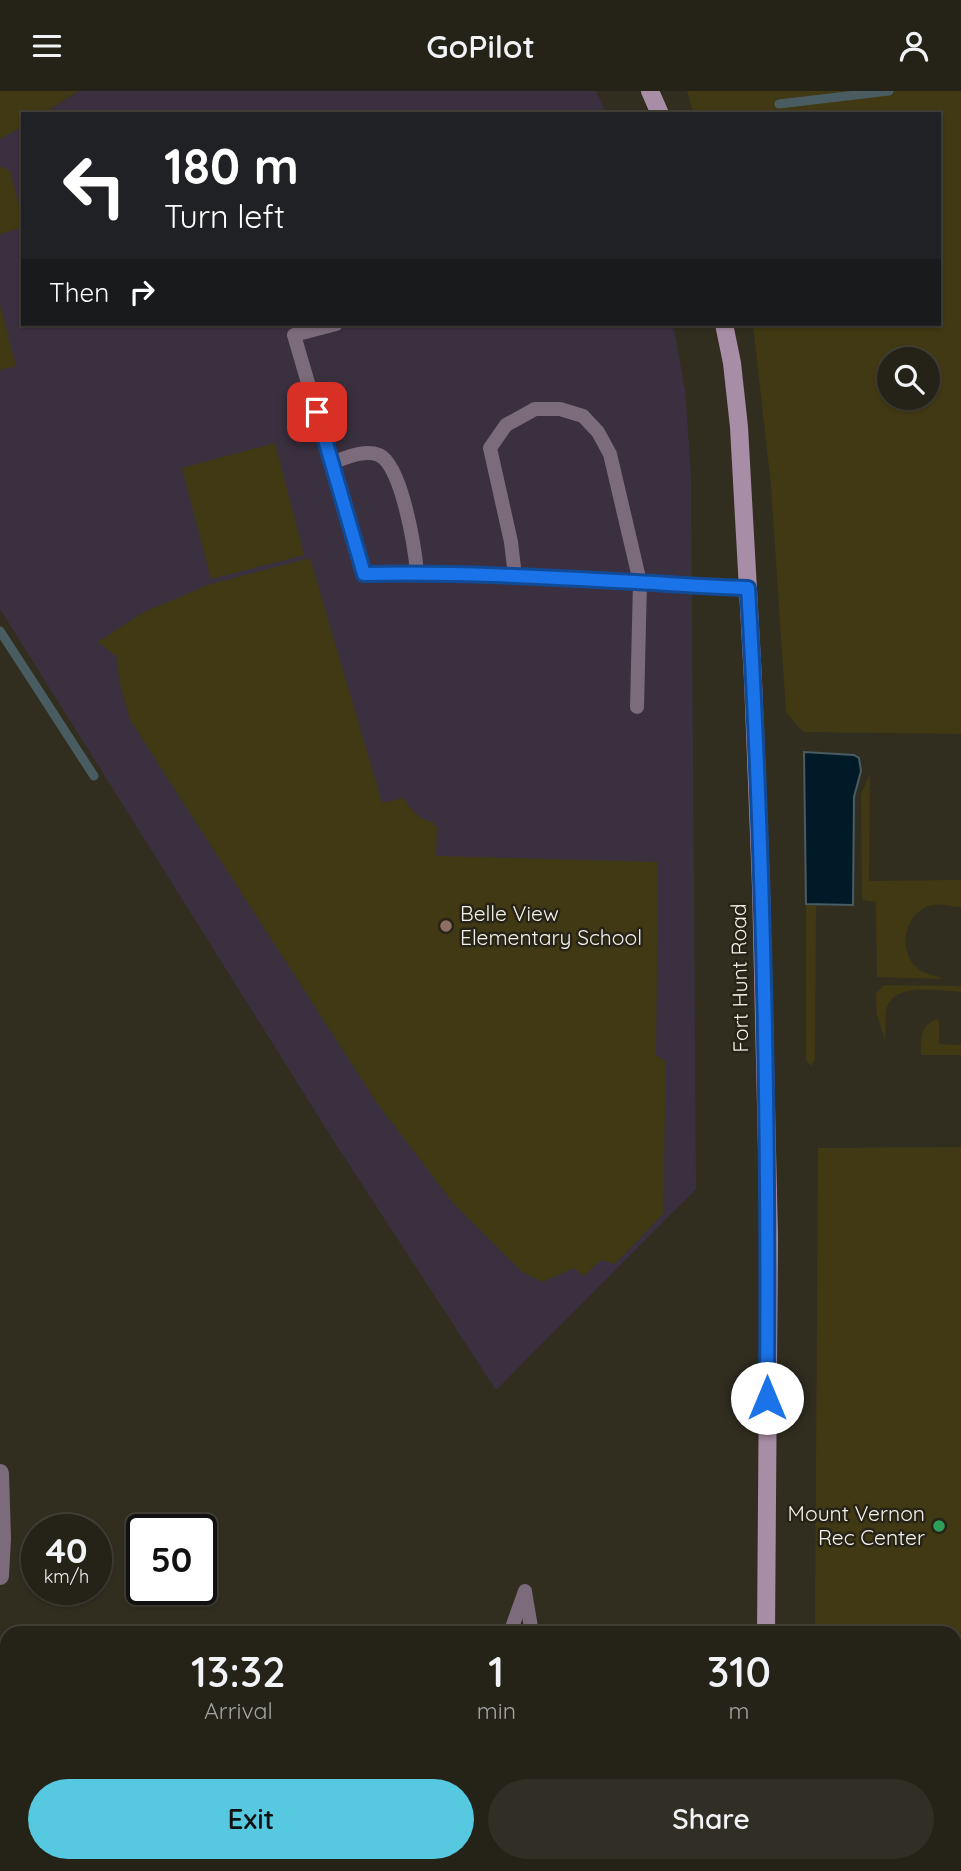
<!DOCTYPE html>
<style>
:root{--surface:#252218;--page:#312f25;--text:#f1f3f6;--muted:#a3a4a2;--line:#423f37;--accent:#56c9e0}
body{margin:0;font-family:Quicksand,sans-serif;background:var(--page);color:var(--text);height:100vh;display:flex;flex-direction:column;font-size:26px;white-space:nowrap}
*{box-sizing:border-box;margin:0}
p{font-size:23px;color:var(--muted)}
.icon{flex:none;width:38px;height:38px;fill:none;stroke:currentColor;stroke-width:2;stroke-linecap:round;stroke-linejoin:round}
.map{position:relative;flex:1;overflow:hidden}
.drawer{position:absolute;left:0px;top:1535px;width:962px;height:247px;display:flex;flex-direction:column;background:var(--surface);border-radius:21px 21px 0 0;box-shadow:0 2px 5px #0004,0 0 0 2px var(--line)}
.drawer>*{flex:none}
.banner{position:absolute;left:21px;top:21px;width:920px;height:214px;border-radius:0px;box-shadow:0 2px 5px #0004,0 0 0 2px var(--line);background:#202124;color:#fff;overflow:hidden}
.fabs{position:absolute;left:877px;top:256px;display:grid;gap:14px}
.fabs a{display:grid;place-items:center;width:63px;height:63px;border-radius:50%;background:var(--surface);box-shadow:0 2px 5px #0004,0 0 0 2px var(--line);font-size:35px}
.speed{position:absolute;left:21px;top:1423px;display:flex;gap:14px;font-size:35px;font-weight:700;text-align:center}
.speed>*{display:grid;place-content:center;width:91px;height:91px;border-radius:50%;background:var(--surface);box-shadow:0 2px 5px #0004,0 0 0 2px var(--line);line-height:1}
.speed small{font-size:18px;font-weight:400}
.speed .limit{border:4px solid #111;border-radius:10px;background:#fff;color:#111}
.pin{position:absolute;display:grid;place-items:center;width:60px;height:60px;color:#fff;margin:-30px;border-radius:14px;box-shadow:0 4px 10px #0006}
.me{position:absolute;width:77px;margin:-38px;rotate:0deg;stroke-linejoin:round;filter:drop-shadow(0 0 5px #0008)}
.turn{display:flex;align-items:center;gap:24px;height:147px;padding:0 28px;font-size:32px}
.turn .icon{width:91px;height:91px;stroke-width:2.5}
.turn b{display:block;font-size:49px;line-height:60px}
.then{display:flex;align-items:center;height:66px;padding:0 28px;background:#0003;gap:14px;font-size:26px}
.eta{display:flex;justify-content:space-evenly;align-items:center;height:119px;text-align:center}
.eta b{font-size:42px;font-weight:600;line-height:49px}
.primary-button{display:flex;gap:14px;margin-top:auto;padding:14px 28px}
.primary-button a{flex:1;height:80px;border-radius:42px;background:var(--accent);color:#111;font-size:28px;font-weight:600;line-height:80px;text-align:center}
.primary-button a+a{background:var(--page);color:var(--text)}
header{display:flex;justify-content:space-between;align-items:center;height:91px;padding:0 28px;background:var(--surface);font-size:32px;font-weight:600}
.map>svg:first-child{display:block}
.education{fill:#3b303f}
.green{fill:#413913;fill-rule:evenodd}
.water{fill:#001b27;stroke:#495c62;stroke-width:2}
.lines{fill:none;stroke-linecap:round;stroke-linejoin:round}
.stream{stroke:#495c62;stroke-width:9}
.service{stroke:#7c6b7b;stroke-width:14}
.minor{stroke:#7c6b7b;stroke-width:18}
.secondary{stroke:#a88da6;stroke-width:18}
.route-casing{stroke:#114b97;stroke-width:18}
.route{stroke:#1a73e8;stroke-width:12}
.education-dot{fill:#8d6e63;stroke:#272417;stroke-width:2.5}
.leisure-dot{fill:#2e9e5b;stroke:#272417;stroke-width:2.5}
.labels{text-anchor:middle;stroke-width:5;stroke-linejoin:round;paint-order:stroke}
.poi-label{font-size:21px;fill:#f4f2ea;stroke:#272417;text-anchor:start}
.street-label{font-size:21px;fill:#f4f2ea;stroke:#272417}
</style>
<header><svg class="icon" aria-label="menu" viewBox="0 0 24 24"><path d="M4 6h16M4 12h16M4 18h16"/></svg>GoPilot<svg class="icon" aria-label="person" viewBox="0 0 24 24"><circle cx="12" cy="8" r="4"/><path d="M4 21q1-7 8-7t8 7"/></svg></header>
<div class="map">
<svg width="961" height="1780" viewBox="0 0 961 1780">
<rect width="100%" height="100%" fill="#312e20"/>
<g class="education">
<polygon points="79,0 596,0 607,23 42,23"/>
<polygon points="23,35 23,233 673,233 685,299 691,383 696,1098 496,1299 337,1055 0,518 0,48"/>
</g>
<g class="green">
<polygon points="0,0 79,0 42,23 23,23 23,35 0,48"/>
<path d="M687 0H961V643L803 641 786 621 771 394 753 233H940V23H694ZM889 268H928V306H889Z"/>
<polygon points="0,75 10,80 23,128 23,136 0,143"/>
<polygon points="0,213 16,275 0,279"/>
<polygon points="275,352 304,464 211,488 182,377"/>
<path d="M310 467 382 712 404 707C411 719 418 728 432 731L437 737 436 765 658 771 656 965 666 970 663 1123 615 1173 601 1169 584 1185 574 1177 542 1191 521 1180 453 1112 377 1012 130 629 119 588 117 566 98 551 142 522 208 494Z"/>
<path d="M870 683 869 790 961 789V816C950 816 940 811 929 815 903 824 898 861 918 878 926 884 936 884 943 888L877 886 876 811 862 809 861 703Z"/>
<polygon points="806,813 816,814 815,969 811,975 806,969"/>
<path d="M884 894 961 895V901C938 900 892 890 886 920 885 929 886 940 885 949L877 924 876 902Z"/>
<path d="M937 928 939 931V953L961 954V964H921C921 948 919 935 937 928Z"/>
<polygon points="961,1056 961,1753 956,1752 956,1542 815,1542 818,1057"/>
</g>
<polygon class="water" points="804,661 854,664 859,667 861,680 854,706 853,814 806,813"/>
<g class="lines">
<g class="stream">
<polyline points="779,13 889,0"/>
<polyline points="0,540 94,685"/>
</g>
<g class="service">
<path d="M336 233 294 244 364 483C493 481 620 494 748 497"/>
<path d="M331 372C346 367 364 358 379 364 402 374 415 458 417 482"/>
<polyline points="515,485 511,451 490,357 506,334 535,318 560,318 583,325 598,341 610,363 640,491 637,616"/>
<polyline points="525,1501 532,1542"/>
<polyline points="510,1542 525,1500"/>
</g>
<polyline class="minor" points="0,1382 2,1448 0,1485"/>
<g class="secondary">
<polyline points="650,0 660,23"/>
<polyline points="724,233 732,272 739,336 753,589 761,796 769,1146 766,1542"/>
<polyline points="0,1690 7,1691"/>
<polyline points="0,1754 7,1755"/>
<polyline points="338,1774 420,1780"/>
<polyline points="772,1774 825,1780"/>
<polyline points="726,1780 755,1774"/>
</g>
</g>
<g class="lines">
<defs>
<path id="route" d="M317 321 364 483C455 481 546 486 636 491 673 493 710 496 748 497 764 767 769 1037 767 1307"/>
</defs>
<use href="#route" class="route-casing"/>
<use href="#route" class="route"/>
</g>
<circle class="education-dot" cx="446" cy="835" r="7"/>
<circle class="leisure-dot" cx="939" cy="1435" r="7"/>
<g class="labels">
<g class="poi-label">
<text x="460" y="830">Belle View<tspan x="460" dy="24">Elementary School</tspan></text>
<text x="925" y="1430" text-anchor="end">Mount Vernon<tspan x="925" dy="24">Rec Center</tspan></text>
</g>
<g class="street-label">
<text transform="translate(740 887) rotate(-91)" y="7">Fort Hunt Road</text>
</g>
</g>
</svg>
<div class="fabs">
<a><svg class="icon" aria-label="search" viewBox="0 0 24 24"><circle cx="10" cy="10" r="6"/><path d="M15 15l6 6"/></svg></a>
</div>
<div class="speed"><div>40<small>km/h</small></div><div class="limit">50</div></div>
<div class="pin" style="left:317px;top:321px;background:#d93025"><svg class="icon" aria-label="arrive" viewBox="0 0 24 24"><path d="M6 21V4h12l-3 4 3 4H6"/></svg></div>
<svg class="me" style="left:767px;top:1307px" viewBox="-20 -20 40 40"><circle r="19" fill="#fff"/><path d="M0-13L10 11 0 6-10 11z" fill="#1a73e8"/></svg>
<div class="banner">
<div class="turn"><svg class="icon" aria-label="left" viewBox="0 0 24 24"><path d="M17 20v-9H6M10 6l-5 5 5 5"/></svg><div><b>180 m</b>Turn left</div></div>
<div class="then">Then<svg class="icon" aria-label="right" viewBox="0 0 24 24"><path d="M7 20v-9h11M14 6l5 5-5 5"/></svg></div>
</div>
<section class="drawer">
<div class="eta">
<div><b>13:32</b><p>Arrival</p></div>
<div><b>1</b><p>min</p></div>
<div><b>310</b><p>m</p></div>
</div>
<div class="primary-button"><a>Exit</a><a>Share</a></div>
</section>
</div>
